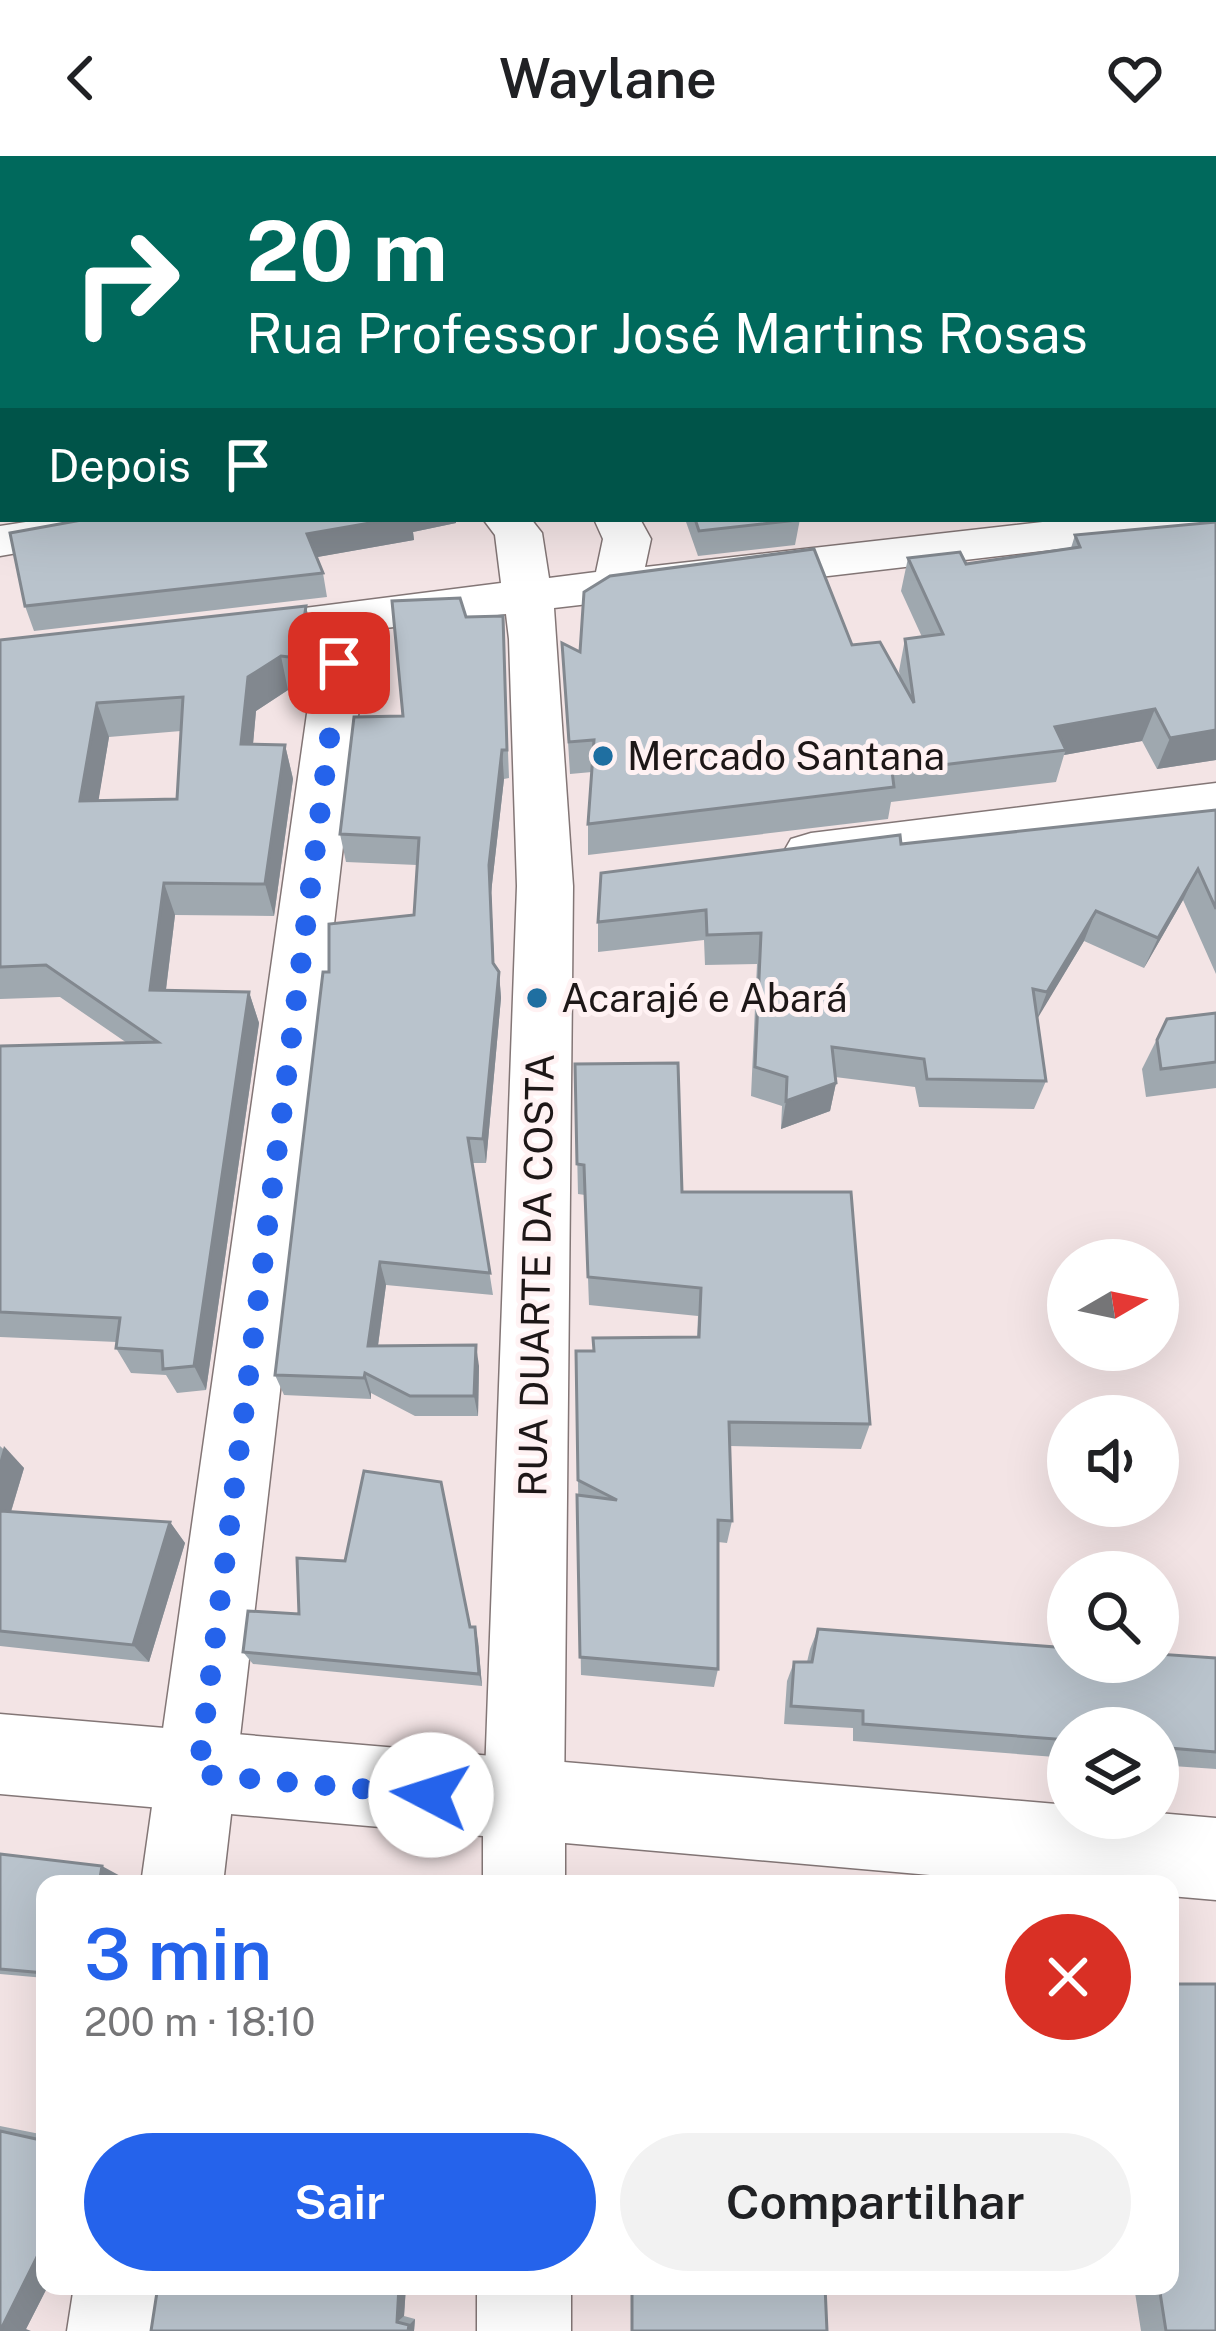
<!DOCTYPE html>
<html lang="pt">
<meta charset="utf-8">
<style>
:root{--surface:#fff;--page:#f2f2f2;--text:#202124;--muted:#757577;--accent:#2563eb}
body{margin:0;font-family:"Public Sans",sans-serif;background:var(--page);color:var(--text);height:100vh;display:flex;flex-direction:column;font-size:45px;white-space:nowrap}
*{box-sizing:border-box;margin:0}
p{font-size:39px;color:var(--muted)}
.icon{flex:none;width:66px;height:66px;fill:none;stroke:currentColor;stroke-width:2;stroke-linecap:round;stroke-linejoin:round}
.map{position:relative;flex:1;overflow:hidden}
.side{position:absolute;left:36px;top:1719px;width:1143px;height:420px;display:flex;flex-direction:column;background:var(--surface);border-radius:24px;box-shadow:0 12px 48px #0002}
.side>*{flex:none}
.guide{position:absolute;left:0px;top:0px;width:1218px;height:366px;box-shadow:0 12px 48px #0002;background:#00695c;color:#fff;overflow:hidden}
.needle{width:78px;rotate:81deg}
.fabs{position:absolute;left:1047px;top:1083px;display:grid;gap:24px}
.fabs a{display:grid;place-items:center;width:132px;height:132px;border-radius:50%;background:var(--surface);box-shadow:0 12px 48px #0002;font-size:60px}
.pin{position:absolute;display:grid;place-items:center;width:102px;height:102px;color:#fff;margin:-51px;border-radius:24px;box-shadow:0 6px 18px #0006}
.me{position:absolute;width:132px;margin:-66px;rotate:275deg;stroke-linejoin:round;filter:drop-shadow(0 0 9px #0008)}
.turn{display:flex;align-items:center;gap:42px;height:252px;padding:0 48px;font-size:54px}
.turn .icon{width:156px;height:156px;stroke-width:2.5}
.turn b{display:block;font-size:84px;line-height:102px}
.then{display:flex;align-items:center;height:114px;padding:0 48px;background:#0003;gap:24px;font-size:45px}
.round{display:grid;place-items:center;flex:none;width:126px;height:126px;border-radius:63px;background:var(--page)}
.summary{display:flex;align-items:center;justify-content:space-between;height:204px;padding:0 48px}
h1{font-size:72px;font-weight:600;line-height:90px;color:var(--accent)}
.primary-button{display:flex;gap:24px;margin-top:auto;padding:24px 48px}
.primary-button a{flex:1;height:138px;border-radius:72px;background:var(--accent);color:#fff;font-size:48px;font-weight:600;line-height:138px;text-align:center}
.primary-button a+a{background:var(--page);color:var(--text)}
header{display:flex;justify-content:space-between;align-items:center;height:156px;padding:0 48px;background:var(--surface);font-size:54px;font-weight:600}
.map>svg:first-child{display:block}
.lines{fill:none;stroke-linecap:round;stroke-linejoin:round}
.minor-casing{stroke:#837676;stroke-width:3}
.major-casing{stroke:#837676;stroke-width:3}
.minor{fill:#fff;fill-rule:evenodd}
.major{fill:#fff;fill-rule:evenodd}
.wall{fill:#9fa8af;fill-rule:evenodd}
.shaded-wall{fill:#82888f}
.building{fill:#b9c3cc;stroke:#82888f;stroke-width:3;fill-rule:evenodd}
.route{stroke:#2563eb;stroke-width:21;stroke-dasharray:0 37.8}
.poi-dot{fill:#1f6fa1;stroke:#fff2f3;stroke-width:4.5}
.labels{text-anchor:middle;stroke-width:10;stroke-linejoin:round;paint-order:stroke}
.poi-label{font-size:39px;fill:#1d1717;stroke:#fff2f3;text-anchor:start}
.street-label{font-size:39px;fill:#1d1717;stroke:#fff2f3}
</style>
<header><svg class="icon" aria-label="back" viewBox="0 0 24 24"><path d="M15 5l-7 7 7 7"/></svg>Waylane<svg class="icon" aria-label="heart" viewBox="0 0 24 24"><path d="M12 20l-8-8c-3-5 5-10 8-4 3-6 11-1 8 4z"/></svg></header>
<div class="map">
<svg width="1216" height="2175" viewBox="0 0 1216 2175">
<rect width="100%" height="100%" fill="#f3e4e5"/>
<g class="lines">
<defs>
<g id="minor">
<polygon points="316,0 354,0 355,3 317,3"/>
<rect x="541" y="0" width="38" height="3"/>
<polygon points="864,0 902,0 903,3 865,3"/>
<polygon points="1215,358 1216,367 1212,373 1195,377 554,452 573,730 564,1647 553,1676 524,1687 495,1676 484,1647 517,730 509,483 506,458 368,474 223,1728 141,1728 318,480 281,477 274,466 281,455 501,427 495,379 483,363 531,363 542,377 549,422 596,416 603,383 594,363 640,363 651,383 645,411 1069,363 1215,363"/>
<polygon points="45,363 155,363 149,373 132,377 0,400 0,370"/>
<polygon points="1216,627 1216,665 811,717 791,711 783,697 791,683 811,677"/>
<polygon points="74,2130 168,2130 161,2175 67,2175"/>
</g>
<g id="major">
<polygon points="0,1558 1068,1649 1068,1662 1158,1662 1158,1657 1216,1662 1216,1744 1170,1740 1170,1728 1031,1728 565,1687 565,1728 483,1728 483,1680 0,1638"/>
<rect x="477" y="2130" width="94" height="45"/>
</g>
</defs>
<use href="#minor" class="minor-casing"/>
<use href="#major" class="major-casing"/>
<use href="#minor" class="minor"/>
<use href="#major" class="major"/>
</g>
<g class="wall">
<polygon points="917,0 1216,0 1216,205 1215,3 919,3"/>
<polygon points="87,363 456,363 456,367 413,376 414,384 317,401 323,417 327,441 34,475 25,450"/>
<polygon points="685,363 800,363 795,389 698,400"/>
<polygon points="1075,379 1216,604 1157,613 1142,585 1064,599 1056,626 891,646 888,663 588,699 588,668 592,616 570,618 562,487 580,496 852,489 900,521 899,515 905,483 922,481 901,435 908,402 966,408 1071,392"/>
<path d="M306 450 313 484 305 536 288 534 256 555 253 588 285 589 293 623 274 760 175 759 166 834 249 836 259 867 206 1234 177 1237 166 1219 131 1217 116 1192 117 1186 0 1181V890L127 887 60 841 0 843V484ZM181 575 177 643 98 645 109 581Z"/>
<polygon points="503,460 509,622 504,623 491,737 494,809 499,816 501,842 486,1007 472,1007 493,1139 386,1129 378,1190 479,1210 478,1260 415,1260 371,1237 371,1243 284,1239 275,1219 329,816 414,759 417,709 346,706 340,678 403,560 466,461"/>
<polygon points="1216,654 1216,818 1183,744 1144,812 1084,785 1037,862 1046,925 1034,953 919,951 915,931 835,921 836,927 830,955 781,973 782,950 751,940 757,808 705,809 704,784 598,796 598,766 901,688"/>
<polygon points="1216,857 1216,932 1146,941 1142,913 1167,863"/>
<polygon points="575,908 682,1036 870,1268 861,1293 730,1290 732,1365 727,1387 718,1386 718,1513 714,1531 581,1519 576,1195 593,1195 697,1181 698,1160 589,1149 585,1039 578,1038"/>
<polygon points="0,1290 24,1312 11,1356 170,1366 185,1387 149,1506 0,1490"/>
<polygon points="818,1473 1216,1502 1216,1613 1158,1609 1158,1572 1068,1572 1068,1602 853,1585 853,1572 784,1568 787,1525 794,1506 807,1506 810,1493"/>
<polygon points="478,1485 482,1530 253,1508 243,1496"/>
<polygon points="0,1698 124,1722 123,1728 45,1728 45,1822 0,1818"/>
<polygon points="0,1970 45,1979 45,2130 48,2130 26,2173 0,2175"/>
<polygon points="150,2130 406,2130 404,2160 415,2163 414,2175 157,2136"/>
<polygon points="1134,2130 1170,2130 1216,2175 1141,2175"/>
</g>
<g class="shaded-wall">
<polygon points="393,363 456,363 456,367 413,376 414,384 312,402 307,378"/>
<polygon points="306,450 313,484 305,536 298,502"/>
<polygon points="281,500 288,534 256,555 250,621 241,588 248,521"/>
<polygon points="97,547 109,581 93,678 80,645"/>
<polygon points="1155,553 1142,585 1064,599 1066,594 1055,571"/>
<polygon points="1216,574 1216,604 1157,613 1170,582"/>
<polygon points="285,589 293,623 274,760 265,728"/>
<polygon points="502,594 504,623 491,737 495,834 489,709"/>
<polygon points="1198,713 1183,744 1144,812 1158,782"/>
<polygon points="164,727 175,759 162,865 150,834"/>
<polygon points="1096,755 1084,785 1036,865 1047,836"/>
<polygon points="499,816 501,842 486,1007 483,983"/>
<polygon points="249,836 259,867 206,1234 194,1210"/>
<polygon points="836,927 830,955 781,973 786,945"/>
<polygon points="380,1106 386,1129 375,1211 368,1190"/>
<polygon points="476,1189 479,1210 478,1260 474,1240"/>
<polygon points="365,1217 371,1237 371,1243 364,1222"/>
<polygon points="4,1290 24,1312 5,1375 0,1369 0,1304"/>
<polygon points="170,1366 185,1387 149,1506 133,1489"/>
<polygon points="475,1471 478,1485 482,1530 479,1518"/>
<polygon points="102,1710 124,1722 123,1728 99,1728"/>
<polygon points="45,2085 45,2130 48,2130 26,2173 31,2175 0,2175"/>
<polygon points="399,2130 406,2130 404,2160 397,2166"/>
<polygon points="415,2163 414,2175 408,2175 409,2169"/>
</g>
<g class="building">
<polygon points="0,0 262,0 262,3 3,3 2,339 0,323"/>
<polygon points="418,0 420,3 378,3"/>
<polygon points="935,0 1216,0 1216,168 1215,3 937,3"/>
<polygon points="1216,230 1216,292 1215,231"/>
<polygon points="87,363 393,363 307,378 323,417 25,450 10,377"/>
<polygon points="695,363 798,363 798,364 699,375"/>
<polygon points="1216,366 1216,574 1170,582 1155,553 1055,571 1066,594 892,615 894,631 588,668 594,584 569,586 562,487 580,496 584,436 610,420 814,393 852,489 880,486 914,547 905,483 943,478 908,402 960,396 966,408 1080,391 1075,379"/>
<polygon points="460,442 466,461 503,460 507,594 502,594 489,709 493,807 499,816 483,983 468,982 490,1117 380,1106 368,1190 476,1189 474,1240 410,1240 365,1217 364,1222 275,1219 323,816 329,816 329,768 414,759 419,682 340,678 354,561 403,560 392,445"/>
<path d="M306 450 298 502 281 500 248 521 241 588 285 589 265 728 164 727 150 834 249 836 194 1210 163 1213 162 1195 116 1192 120 1162 0 1156V890L158 886 46 809 0 811V484ZM183 541 177 643 80 645 97 547Z"/>
<polygon points="1216,654 1216,753 1198,713 1158,782 1096,755 1047,836 1033,833 1046,925 927,923 924,903 832,891 836,927 786,945 787,921 755,911 761,777 707,779 706,754 598,766 601,717 900,679 901,688"/>
<polygon points="1216,857 1216,906 1161,913 1157,884 1167,863"/>
<polygon points="678,907 682,1036 851,1036 870,1268 729,1266 732,1365 718,1364 718,1513 580,1501 577,1339 617,1344 578,1324 576,1195 594,1195 593,1182 699,1181 701,1132 588,1121 584,1009 577,1008 575,908"/>
<polygon points="364,1315 441,1326 470,1471 475,1471 479,1518 243,1496 248,1455 299,1458 297,1402 345,1405"/>
<polygon points="0,1355 170,1366 133,1489 0,1475"/>
<polygon points="818,1473 1068,1492 1068,1506 1158,1506 1158,1498 1216,1502 1216,1596 1158,1591 1158,1572 1068,1572 1068,1584 863,1568 863,1555 791,1550 794,1506 812,1506"/>
<polygon points="0,1698 102,1710 99,1728 45,1728 45,1817 0,1813"/>
<polygon points="1170,1828 1216,1828 1216,2175 1166,2175 1159,2130 1170,2130"/>
<polygon points="0,1975 45,1985 45,2085 0,2175"/>
<polygon points="150,2130 240,2130 267,2136 267,2130 399,2130 397,2166 409,2169 408,2175 151,2175 157,2136"/>
<polygon points="632,2130 825,2130 827,2175 632,2175"/>
</g>
<g class="lines">
<polyline class="route" points="339,507 198,1618 431,1639"/>
</g>
<g class="poi-dot">
<circle cx="603" cy="600" r="12"/>
<circle cx="537" cy="842" r="12"/>
</g>
<g class="labels">
<g class="poi-label">
<text x="627" y="614">Mercado Santana</text>
<text x="561" y="856">Acarajé e Abará</text>
</g>
<g class="street-label">
<text transform="translate(536 1119) rotate(-89)" y="14">RUA DUARTE DA COSTA</text>
</g>
</g>
</svg>
<div class="fabs">
<a><svg class="needle" viewBox="-14 -14 28 28"><path d="M0-13l5 13h-10z" fill="#e53935"/><path d="M0 13l5-13h-10z" fill="#757577"/></svg></a>
<a><svg class="icon" aria-label="sound" viewBox="0 0 24 24"><path d="M4 9h4l5-4v14l-5-4H4zM17 9q2 3 0 6"/></svg></a>
<a><svg class="icon" aria-label="search" viewBox="0 0 24 24"><circle cx="10" cy="10" r="6"/><path d="M15 15l6 6"/></svg></a>
<a><svg class="icon" aria-label="layers" viewBox="0 0 24 24"><path d="M12 4l9 5-9 5-9-5zM3 14l9 5 9-5"/></svg></a>
</div>
<div class="pin" style="left:339px;top:507px;background:#d93025"><svg class="icon" aria-label="arrive" viewBox="0 0 24 24"><path d="M6 21V4h12l-3 4 3 4H6"/></svg></div>
<svg class="me" style="left:431px;top:1639px" viewBox="-20 -20 40 40"><circle r="19" fill="#fff"/><path d="M0-13L10 11 0 6-10 11z" fill="#2563eb"/></svg>
<div class="guide">
<div class="turn"><svg class="icon" aria-label="right" viewBox="0 0 24 24"><path d="M7 20v-9h11M14 6l5 5-5 5"/></svg><div><b>20 m</b>Rua Professor José Martins Rosas</div></div>
<div class="then">Depois<svg class="icon" aria-label="arrive" viewBox="0 0 24 24"><path d="M6 21V4h12l-3 4 3 4H6"/></svg></div>
</div>
<section class="side">
<div class="summary"><div><h1>3 min</h1><p>200 m · 18:10</p></div><a class="round" style="background:#d93025;color:#fff"><svg class="icon" aria-label="close" viewBox="0 0 24 24"><path d="M6 6l12 12M18 6L6 18"/></svg></a></div>
<div class="primary-button"><a>Sair</a><a>Compartilhar</a></div>
</section>
</div>
